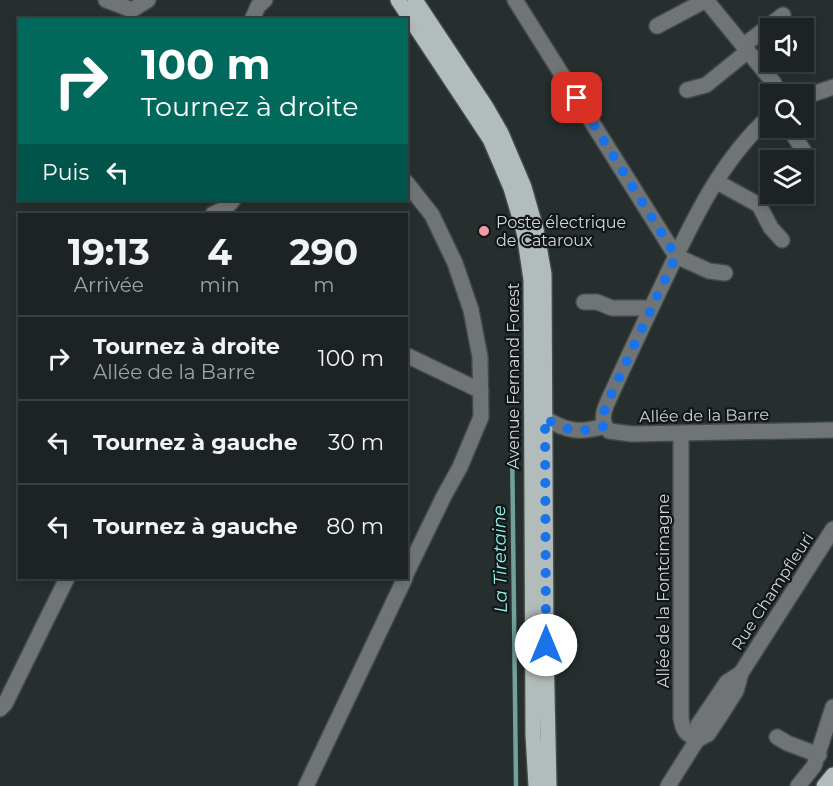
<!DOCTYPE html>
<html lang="fr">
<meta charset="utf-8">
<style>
:root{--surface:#1c2322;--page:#292f2f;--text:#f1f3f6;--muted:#a0a4a5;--line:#3a4040}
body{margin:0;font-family:Montserrat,sans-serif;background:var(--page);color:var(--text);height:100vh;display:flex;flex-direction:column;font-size:22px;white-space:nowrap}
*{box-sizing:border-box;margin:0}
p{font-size:20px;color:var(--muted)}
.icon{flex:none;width:33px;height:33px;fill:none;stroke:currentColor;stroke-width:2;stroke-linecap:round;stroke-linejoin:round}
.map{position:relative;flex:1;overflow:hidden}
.sheet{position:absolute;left:18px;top:213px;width:390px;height:366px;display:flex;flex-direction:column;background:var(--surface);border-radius:0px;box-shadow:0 3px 9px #0003,0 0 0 2px var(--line)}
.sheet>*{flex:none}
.guide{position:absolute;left:18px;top:18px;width:390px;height:183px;border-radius:0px;box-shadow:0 3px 9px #0003,0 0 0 2px var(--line);background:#00695c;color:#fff;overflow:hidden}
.controls{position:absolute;left:760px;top:18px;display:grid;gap:12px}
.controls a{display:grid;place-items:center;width:54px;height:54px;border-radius:0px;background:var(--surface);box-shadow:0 3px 9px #0003,0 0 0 2px var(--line);font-size:30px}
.pin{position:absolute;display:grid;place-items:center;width:51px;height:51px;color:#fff;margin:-26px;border-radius:12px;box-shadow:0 3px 9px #0006}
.me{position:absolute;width:66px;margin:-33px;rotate:0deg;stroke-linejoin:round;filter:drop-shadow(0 0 4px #0008)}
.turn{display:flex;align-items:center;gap:21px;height:126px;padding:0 24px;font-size:27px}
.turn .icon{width:78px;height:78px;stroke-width:2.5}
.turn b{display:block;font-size:42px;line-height:51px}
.then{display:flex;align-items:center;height:57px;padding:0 24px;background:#0003;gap:12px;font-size:22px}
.eta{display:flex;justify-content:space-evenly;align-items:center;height:102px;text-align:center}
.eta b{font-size:36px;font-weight:700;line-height:42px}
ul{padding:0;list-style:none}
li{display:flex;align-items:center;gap:18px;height:84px;padding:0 24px;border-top:2px solid var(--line)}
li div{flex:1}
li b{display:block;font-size:22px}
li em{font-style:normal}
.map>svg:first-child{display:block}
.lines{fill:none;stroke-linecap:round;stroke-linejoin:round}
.stream{stroke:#71a19d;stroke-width:4.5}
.minor-casing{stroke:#414a49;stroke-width:18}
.major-casing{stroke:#414a49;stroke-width:18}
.minor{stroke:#707474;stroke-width:15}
.major{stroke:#b2bcba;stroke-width:15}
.route{stroke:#1a73e8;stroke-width:10;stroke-dasharray:0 18}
.poi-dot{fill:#f39aaa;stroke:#121616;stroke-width:2}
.labels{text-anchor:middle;stroke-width:4.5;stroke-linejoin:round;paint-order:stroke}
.poi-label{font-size:16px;fill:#d0d6d6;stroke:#121616;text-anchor:start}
.street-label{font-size:16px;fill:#d0d6d6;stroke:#121616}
.water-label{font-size:18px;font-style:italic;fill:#8cf4ea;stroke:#121616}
</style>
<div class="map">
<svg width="833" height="786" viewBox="0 0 833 786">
<rect width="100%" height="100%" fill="#262f2e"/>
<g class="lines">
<polyline class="stream" points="512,439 516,786"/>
<defs>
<g id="minor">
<polyline points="106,0 132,10 148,0"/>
<polyline points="515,0 676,256 709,271 725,273"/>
<polyline points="706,0 774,83 778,94"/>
<polyline points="252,20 258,6 265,0"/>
<polyline points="657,26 706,0"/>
<polyline points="743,46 783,15"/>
<polyline points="687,90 706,85 748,51"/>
<polyline points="804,97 833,87"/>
<polyline points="789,128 805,153"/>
<polyline points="406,182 432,215 455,263 471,310 480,357 481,417 460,467 444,496 406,574"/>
<polyline points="717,182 759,205 771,228 782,240"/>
<polyline points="213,214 226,208 233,200"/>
<polyline points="584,302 597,302 612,308 651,308"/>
<polyline points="406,355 481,391"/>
<path d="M545 418C567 432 580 433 605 426L609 431 632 434 833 430"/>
<path d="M605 426C601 416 605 408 609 399 627 359 646 319 665 279 693 220 722 158 771 115"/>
<path d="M681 434V718C683 732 686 733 697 740"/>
<polyline points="0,709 5,704 67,578"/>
<polyline points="777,737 787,743 819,755"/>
<polyline points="697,740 708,734 720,716 736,691 741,673 833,529"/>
<polyline points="306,786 405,578"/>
<polyline points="668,786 697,740 698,725 727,682 741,673"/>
<polyline points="798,786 814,766 833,707"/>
</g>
<g id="major">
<polyline points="398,0 490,139 511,188 524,232 531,280 533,735 536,786"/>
<polyline points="415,0 486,107 501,133 524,187 536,229 544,274 546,645 549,786"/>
<polyline points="824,786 833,775"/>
</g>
</defs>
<use href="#minor" class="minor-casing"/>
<use href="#major" class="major-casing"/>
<use href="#minor" class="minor"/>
<use href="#major" class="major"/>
</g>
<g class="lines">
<path class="route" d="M546 645 545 418C566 432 581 433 605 426 601 416 605 408 609 399L676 256 577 98"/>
</g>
<circle class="poi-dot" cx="484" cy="231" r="6"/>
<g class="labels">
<g class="poi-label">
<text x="496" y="228">Poste électrique<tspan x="496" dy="18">de Cataroux</tspan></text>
</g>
<g class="street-label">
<text transform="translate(513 376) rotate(-90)" y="6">Avenue Fernand Forest</text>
<text transform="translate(704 415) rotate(-1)" y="6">Allée de la Barre</text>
<text transform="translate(663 591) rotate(-90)" y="6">Allée de la Fontcimagne</text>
<text transform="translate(772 591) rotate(-57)" y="6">Rue Champfleuri</text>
</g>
<g class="water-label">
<text transform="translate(500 559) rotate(-91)" y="6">La Tiretaine</text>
</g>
</g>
</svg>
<div class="controls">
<a><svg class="icon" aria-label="sound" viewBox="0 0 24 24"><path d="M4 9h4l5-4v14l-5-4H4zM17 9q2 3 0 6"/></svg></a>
<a><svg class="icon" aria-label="search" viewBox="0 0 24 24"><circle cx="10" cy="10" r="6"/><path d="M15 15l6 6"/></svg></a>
<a><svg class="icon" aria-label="layers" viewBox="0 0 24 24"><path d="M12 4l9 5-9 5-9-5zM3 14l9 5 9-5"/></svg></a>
</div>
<div class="pin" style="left:577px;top:98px;background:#d93025"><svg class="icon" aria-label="arrive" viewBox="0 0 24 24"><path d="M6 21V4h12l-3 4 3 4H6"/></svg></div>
<svg class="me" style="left:546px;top:645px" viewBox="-20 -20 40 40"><circle r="19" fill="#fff"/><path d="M0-13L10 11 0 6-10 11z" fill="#1a73e8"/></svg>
<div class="guide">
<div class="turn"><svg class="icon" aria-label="right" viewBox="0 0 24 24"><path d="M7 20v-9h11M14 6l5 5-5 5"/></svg><div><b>100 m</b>Tournez à droite</div></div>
<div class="then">Puis<svg class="icon" aria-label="left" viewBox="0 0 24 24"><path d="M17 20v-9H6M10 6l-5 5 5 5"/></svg></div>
</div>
<section class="sheet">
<div class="eta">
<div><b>19:13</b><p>Arrivée</p></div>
<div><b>4</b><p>min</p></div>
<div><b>290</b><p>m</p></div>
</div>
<ul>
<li><svg class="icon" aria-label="right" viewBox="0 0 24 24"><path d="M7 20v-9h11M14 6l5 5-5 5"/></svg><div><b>Tournez à droite</b><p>Allée de la Barre</p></div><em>100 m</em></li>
<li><svg class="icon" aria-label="left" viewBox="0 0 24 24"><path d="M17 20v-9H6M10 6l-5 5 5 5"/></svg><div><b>Tournez à gauche</b></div><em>30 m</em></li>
<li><svg class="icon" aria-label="left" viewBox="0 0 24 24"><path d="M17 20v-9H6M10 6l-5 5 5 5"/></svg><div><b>Tournez à gauche</b></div><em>80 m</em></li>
</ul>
</section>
</div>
